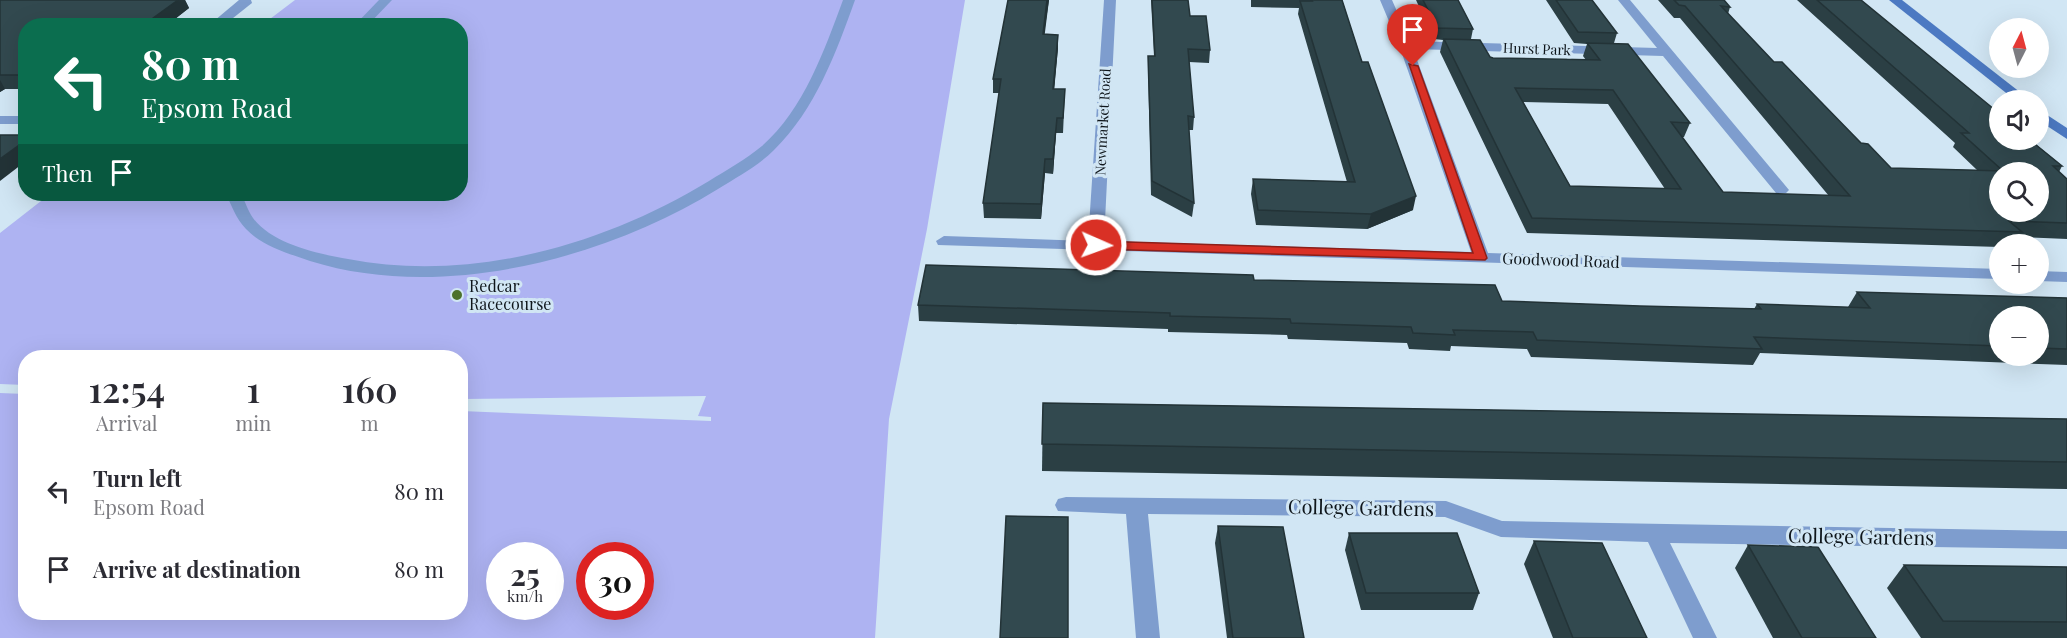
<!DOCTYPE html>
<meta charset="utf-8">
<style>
:root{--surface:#fff;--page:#f7f7f7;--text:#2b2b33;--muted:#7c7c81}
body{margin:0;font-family:"Playfair Display",serif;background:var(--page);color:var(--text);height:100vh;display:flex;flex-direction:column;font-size:22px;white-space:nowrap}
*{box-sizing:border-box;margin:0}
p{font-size:20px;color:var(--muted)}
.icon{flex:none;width:33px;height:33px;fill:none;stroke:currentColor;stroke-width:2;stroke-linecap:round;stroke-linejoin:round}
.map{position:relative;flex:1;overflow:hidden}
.side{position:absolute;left:18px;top:350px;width:450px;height:270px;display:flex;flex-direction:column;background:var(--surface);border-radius:24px;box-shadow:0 6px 24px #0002}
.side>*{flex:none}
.banner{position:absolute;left:18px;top:18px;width:450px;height:183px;border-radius:24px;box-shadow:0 6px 24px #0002;background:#0b6e4f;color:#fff;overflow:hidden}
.needle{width:39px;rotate:6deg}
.controls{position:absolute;left:1989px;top:18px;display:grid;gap:12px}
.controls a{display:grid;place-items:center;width:60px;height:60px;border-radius:50%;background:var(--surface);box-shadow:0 6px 24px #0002;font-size:30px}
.speed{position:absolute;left:486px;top:542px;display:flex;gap:12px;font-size:30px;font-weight:700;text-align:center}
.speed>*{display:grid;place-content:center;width:78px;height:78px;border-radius:50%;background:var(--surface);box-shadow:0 6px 24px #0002;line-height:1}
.speed small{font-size:15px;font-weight:400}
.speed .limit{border:9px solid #d22;background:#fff;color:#111}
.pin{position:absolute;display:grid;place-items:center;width:51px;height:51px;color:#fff;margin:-62px -26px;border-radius:50% 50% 50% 0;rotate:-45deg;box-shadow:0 0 6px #0007}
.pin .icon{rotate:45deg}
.me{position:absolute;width:66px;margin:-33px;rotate:92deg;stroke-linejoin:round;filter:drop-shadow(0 0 4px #0008)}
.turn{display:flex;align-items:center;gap:21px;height:126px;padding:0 24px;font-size:27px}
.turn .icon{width:78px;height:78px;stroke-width:2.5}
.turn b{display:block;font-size:42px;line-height:51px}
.then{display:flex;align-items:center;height:57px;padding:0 24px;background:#0003;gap:12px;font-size:22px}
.eta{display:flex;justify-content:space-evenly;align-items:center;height:102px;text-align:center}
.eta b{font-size:36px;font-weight:600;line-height:42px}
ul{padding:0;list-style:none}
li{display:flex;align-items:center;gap:18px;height:78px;padding:0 24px}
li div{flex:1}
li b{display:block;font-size:22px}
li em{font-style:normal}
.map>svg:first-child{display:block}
.green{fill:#aeb3f2;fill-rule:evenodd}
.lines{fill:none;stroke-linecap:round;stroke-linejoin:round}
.lane{fill:#7e9dce;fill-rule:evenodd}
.street{fill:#7e9dce;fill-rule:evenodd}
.secondary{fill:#4c79c2;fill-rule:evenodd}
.wall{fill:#2b3f44;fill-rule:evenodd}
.shaded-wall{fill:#233337}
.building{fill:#32494f;stroke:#233337;stroke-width:1.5;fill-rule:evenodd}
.route{fill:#d93025;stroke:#8d1f18;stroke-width:1.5}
.poi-dot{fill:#4c722b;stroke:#d1e6f4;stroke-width:2}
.labels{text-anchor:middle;stroke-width:6;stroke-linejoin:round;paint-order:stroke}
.far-street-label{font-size:14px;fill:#0f161b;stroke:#d1e6f4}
.street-label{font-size:16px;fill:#0f161b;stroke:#d1e6f4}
.poi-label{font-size:16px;fill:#0f161b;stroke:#d1e6f4;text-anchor:start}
.near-street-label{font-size:20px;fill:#0f161b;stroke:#d1e6f4}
</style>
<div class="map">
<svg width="2067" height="638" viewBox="0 0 2067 638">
<rect width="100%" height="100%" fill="#d1e6f4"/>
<path class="green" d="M295 0H965L927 229 889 419 875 638H0V393L25 394 26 612H460L461 411 711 421V417L698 416 706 396 461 399 460 357H26L25 385 0 384V233L50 194H460V26L262 25ZM500 555H550V606H500ZM590 555H640V606H590Z"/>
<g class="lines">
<g class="lane">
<polygon points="379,0 392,0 367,26 354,26"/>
<path d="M843 0H855C836 53 815 110 774 150 758 166 737 177 718 189 605 259 441 302 310 261 288 253 263 247 246 229 236 219 232 206 226 194H241C245 201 248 211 253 218 272 244 318 254 348 259 471 283 604 245 709 181 727 170 746 159 762 146 804 109 824 51 843 0Z"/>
</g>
<g class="street">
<polygon points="239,0 251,0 252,3 223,26 208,26"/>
<polygon points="1104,0 1116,0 1104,241 1471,252 1399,45 1380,0 1392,0 1410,41 1657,48 1618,0 1630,0 1789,190 1786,193 1776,193 1663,56 1413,49 1488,253 2000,269 2000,279 938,245 936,241 944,236 1088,241"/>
<rect x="0" y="116" width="26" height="8"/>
<polygon points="2038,271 2067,272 2067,282 2038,281"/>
<polygon points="1066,497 1446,501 1502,521 2067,531 2067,549 1670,543 1717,638 1693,638 1648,542 1501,537 1445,517 1148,514 1160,638 1136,638 1126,514 1058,511 1055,505 1058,499"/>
</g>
<g class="secondary">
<polygon points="1889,0 1902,0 2030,100 2015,100"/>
<polygon points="2038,109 2067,128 2067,139 2038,120"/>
</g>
</g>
<g class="wall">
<polygon points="0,0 185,0 189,8 166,26 26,26 26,89 5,89 0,92"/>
<polygon points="1008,0 1049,0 1044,34 1058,35 1058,48 1054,89 1065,89 1063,133 1056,133 1053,174 1045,173 1041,219 984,218 983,203 999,93 993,93 993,79"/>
<polygon points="1151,0 1188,0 1190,16 1210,50 1209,63 1189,62 1194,117 1193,130 1189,130 1194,203 1192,217 1151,195 1148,69 1148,56 1154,56"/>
<polygon points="1251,0 1342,0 1362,62 1413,210 1367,229 1256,225 1251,194 1253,179 1347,182 1298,14 1299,8 1251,7"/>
<path d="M1416 0H1458L1473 29 1471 39 1490 57 1493 58 1586 60 1583 56 1587 44 1574 43 1546 0H1592L1617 33 1614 43 1690 123 1684 137H1682L1723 192 1829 196 1680 18H1674L1658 0H1724L1730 7 1728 14 1774 62 1861 143 1891 168 1977 170 1953 147 1955 143 1797 0H1861L2062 166 2059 172 2067 179V239L2019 237 2014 244H2000V247L1527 233 1440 52 1443 40 1434 39ZM1523 102 1608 104 1665 189 1570 186Z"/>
<path d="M1254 280 1502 301 1640 306 1754 309 1757 304 1848 307 1857 292 2067 298V365L1760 353 1753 365 1531 357 1527 349 1451 346 1450 351 1409 349 1407 343 1288 339 1287 335 1168 332V329L919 321 918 305ZM2000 316H2038V356H2000Z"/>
<polygon points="1043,403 2067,419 2067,489 1042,471"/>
<polygon points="1218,526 1304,638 1227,638 1215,543"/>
<polygon points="1349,533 1479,593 1473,610 1361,610 1345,550"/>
<polygon points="1534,541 1647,638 1553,638 1524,564"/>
<polygon points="1748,545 1876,638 1773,638 1735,568"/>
<polygon points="1904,565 2067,567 2067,638 1921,638 1887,588"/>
</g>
<g class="shaded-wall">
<polygon points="178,0 185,0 189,8 166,26 142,26"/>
<polygon points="1047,0 1049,0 1043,48 1043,34"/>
<polygon points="1058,35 1058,48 1053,103 1053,89"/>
<polygon points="0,80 5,89 0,92"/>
<polygon points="1057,118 1056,133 1053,174 1053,159"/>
<polygon points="26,140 26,161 0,181 0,159"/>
<polygon points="1045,159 1045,173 1041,219 1041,204"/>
<polygon points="1416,196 1413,210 1367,229 1371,214"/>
</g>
<g class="building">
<polygon points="0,0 178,0 142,26 26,26 26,75 0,75"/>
<polygon points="1008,0 1047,0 1043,34 1058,35 1053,89 1065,89 1063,118 1057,118 1053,159 1045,159 1041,204 983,203 1001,79 993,79"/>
<polygon points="1152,0 1188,0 1190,16 1206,16 1210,50 1188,49 1194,117 1188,116 1194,203 1152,181 1148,56 1155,56"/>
<polygon points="1311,0 1342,0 1362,62 1368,62 1416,196 1371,214 1258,210 1253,179 1355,182 1300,1 1312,1"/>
<polygon points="1423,0 1458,0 1473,29 1437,28"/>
<polygon points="1556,0 1592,0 1617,33 1578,32"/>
<path d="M1674 0H1724L1730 7 1721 6 1774 62H1782L1861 143 1868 144 1891 168 2003 171 1961 133H1969L1817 0H1861L2000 114V140H2030L2062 166H2053L2067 179V223L2009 221 2022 232 1532 218 1444 39 1480 40 1490 57 1493 58 1600 60 1587 43 1628 44 1690 123 1671 122 1723 192 1850 196 1685 6 1679 5ZM1515 88 1613 90 1681 189 1570 186ZM2000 172H2038V212H2000Z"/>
<polygon points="0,135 26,135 26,140 0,159"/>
<polygon points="926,265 1253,275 1254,280 1495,285 1502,301 1640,306 1761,309 1757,304 1870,308 1857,292 2067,298 2067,349 2038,348 2038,316 2000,316 2000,346 1754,337 1762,349 1537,340 1533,332 1453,330 1455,335 1413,333 1411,327 1291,323 1290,319 1170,316 1170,313 918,305"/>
<polygon points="1043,403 2067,419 2067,462 1042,444"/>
<polygon points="1006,516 1068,517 1068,638 1000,638"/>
<polygon points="1218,526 1283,527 1304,638 1233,638"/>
<polygon points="1349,533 1457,533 1479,593 1366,593"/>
<polygon points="1534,541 1602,543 1647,638 1573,638"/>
<polygon points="1748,545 1818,547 1876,638 1802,638"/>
<polygon points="1904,565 2067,567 2067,622 1943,621"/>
</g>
<polygon class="route" points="1409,64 1418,66 1487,258 1485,260 1096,249 1090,245 1096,241 1473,253"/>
<circle class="poi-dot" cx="457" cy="295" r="6"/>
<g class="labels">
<g class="far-street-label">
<text transform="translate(1537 49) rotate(2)" y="5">Hurst Park</text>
<text transform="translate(1103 122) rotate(-87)" y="5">Newmarket Road</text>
</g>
<g class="street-label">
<text transform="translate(1561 260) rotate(2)" y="6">Goodwood Road</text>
</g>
<g class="poi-label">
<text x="469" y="292">Redcar<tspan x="469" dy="18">Racecourse</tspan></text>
</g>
<g class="near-street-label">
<text transform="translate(1361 508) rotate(1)" y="7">College Gardens</text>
<text transform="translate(1861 537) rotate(1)" y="7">College Gardens</text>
</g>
</g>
</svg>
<div class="controls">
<a><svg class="needle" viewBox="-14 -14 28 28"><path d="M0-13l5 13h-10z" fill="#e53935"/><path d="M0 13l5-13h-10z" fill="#7c7c81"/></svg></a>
<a><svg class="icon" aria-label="sound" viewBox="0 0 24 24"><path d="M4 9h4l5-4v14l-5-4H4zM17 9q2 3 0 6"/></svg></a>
<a><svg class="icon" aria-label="search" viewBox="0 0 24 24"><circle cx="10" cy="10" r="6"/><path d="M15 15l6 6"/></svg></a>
<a>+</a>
<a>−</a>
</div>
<div class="speed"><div>25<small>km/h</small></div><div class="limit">30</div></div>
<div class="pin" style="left:1413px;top:66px;background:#d93025"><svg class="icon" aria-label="arrive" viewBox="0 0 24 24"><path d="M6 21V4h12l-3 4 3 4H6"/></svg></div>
<svg class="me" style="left:1096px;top:245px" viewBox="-20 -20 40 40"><circle r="17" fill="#d93025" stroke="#fff" stroke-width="3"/><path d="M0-11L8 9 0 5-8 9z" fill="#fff"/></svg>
<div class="banner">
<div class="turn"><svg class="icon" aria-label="left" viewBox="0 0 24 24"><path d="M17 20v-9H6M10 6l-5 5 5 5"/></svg><div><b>80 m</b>Epsom Road</div></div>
<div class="then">Then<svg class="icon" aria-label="arrive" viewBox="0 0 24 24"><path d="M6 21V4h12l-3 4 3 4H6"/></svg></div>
</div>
<section class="side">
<div class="eta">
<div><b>12:54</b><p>Arrival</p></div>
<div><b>1</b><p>min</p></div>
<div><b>160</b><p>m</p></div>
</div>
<ul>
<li><svg class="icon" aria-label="left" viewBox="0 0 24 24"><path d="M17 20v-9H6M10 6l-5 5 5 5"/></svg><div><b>Turn left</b><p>Epsom Road</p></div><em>80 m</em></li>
<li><svg class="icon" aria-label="arrive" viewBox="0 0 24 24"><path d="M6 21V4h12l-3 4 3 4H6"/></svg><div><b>Arrive at destination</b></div><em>80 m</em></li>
</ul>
</section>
</div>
